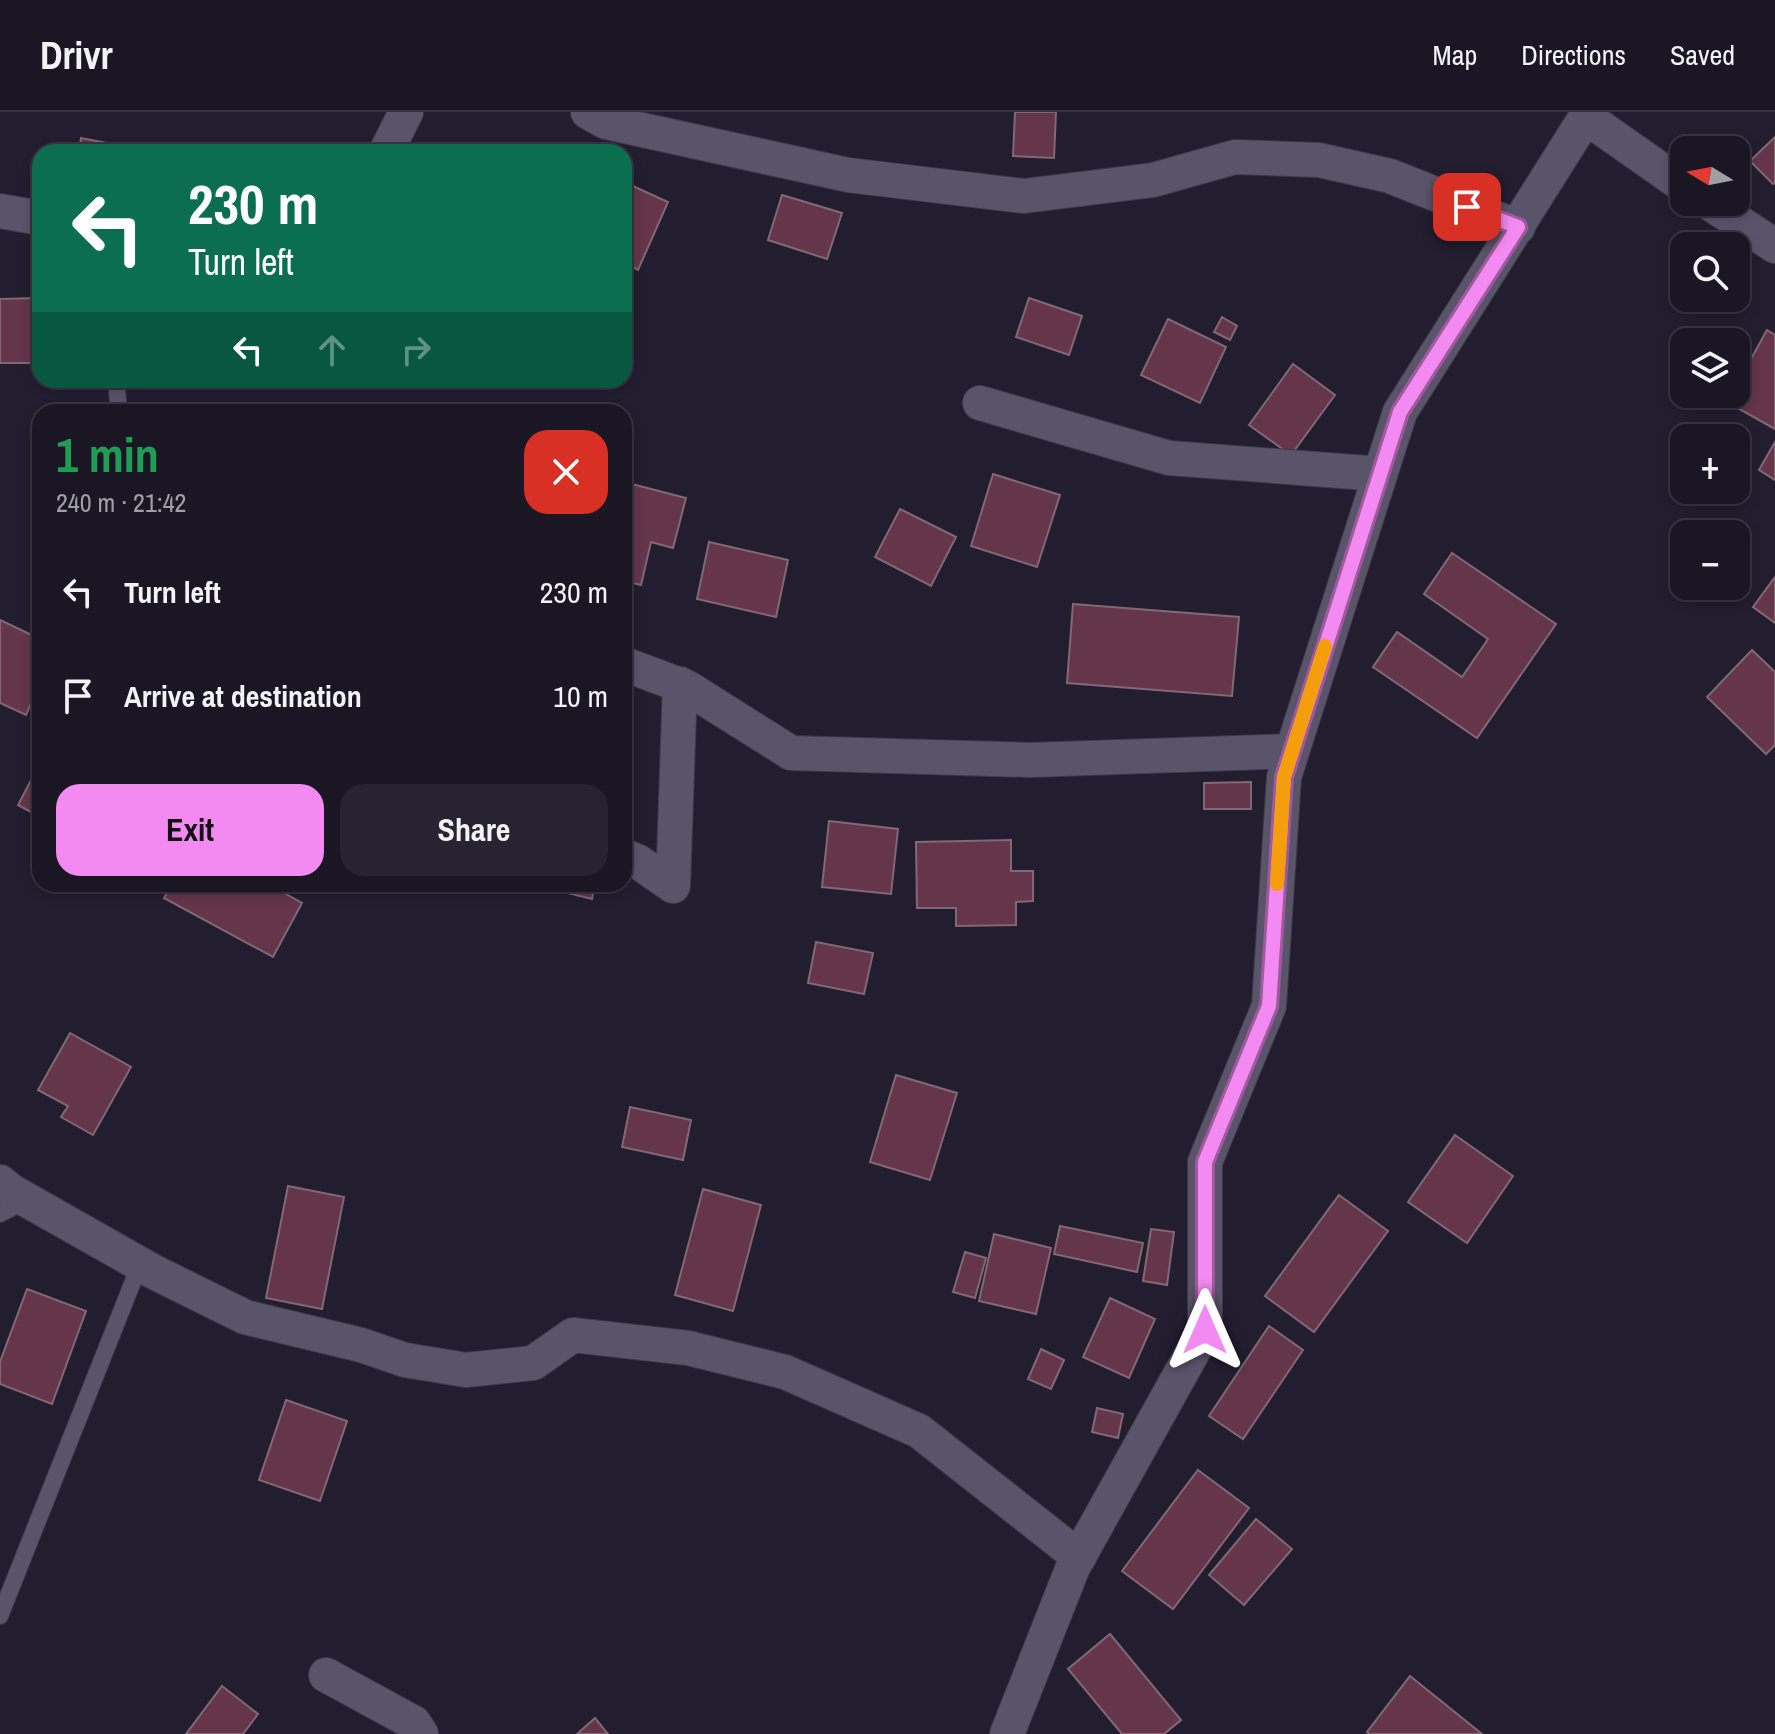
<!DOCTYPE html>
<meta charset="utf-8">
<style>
:root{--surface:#1a1624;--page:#272331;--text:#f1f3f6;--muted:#9f9fa6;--line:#383541;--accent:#f38af2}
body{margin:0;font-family:"Archivo Narrow",sans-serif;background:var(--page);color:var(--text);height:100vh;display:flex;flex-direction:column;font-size:30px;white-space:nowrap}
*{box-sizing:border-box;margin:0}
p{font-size:26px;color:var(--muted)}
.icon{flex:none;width:44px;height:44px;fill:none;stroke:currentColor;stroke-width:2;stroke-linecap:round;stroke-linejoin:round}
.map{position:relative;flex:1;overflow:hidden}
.panel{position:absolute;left:32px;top:292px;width:600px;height:488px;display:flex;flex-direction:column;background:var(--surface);border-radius:24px;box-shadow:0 4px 12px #0003,0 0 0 2px var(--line)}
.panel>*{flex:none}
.hud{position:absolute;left:32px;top:32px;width:600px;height:244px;border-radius:24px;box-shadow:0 4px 12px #0003,0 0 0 2px var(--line);background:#0b6e4f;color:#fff;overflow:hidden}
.needle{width:52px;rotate:280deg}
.fabs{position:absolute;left:1670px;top:24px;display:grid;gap:16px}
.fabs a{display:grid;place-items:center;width:80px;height:80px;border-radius:16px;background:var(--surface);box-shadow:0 4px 12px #0003,0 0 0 2px var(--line);font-size:40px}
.pin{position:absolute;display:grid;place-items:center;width:68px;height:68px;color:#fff;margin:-34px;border-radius:16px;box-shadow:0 4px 12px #0006}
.me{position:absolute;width:88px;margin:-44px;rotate:0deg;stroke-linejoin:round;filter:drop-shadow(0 0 6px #0008)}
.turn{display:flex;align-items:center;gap:28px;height:168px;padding:0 24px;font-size:36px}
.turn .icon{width:104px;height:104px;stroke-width:2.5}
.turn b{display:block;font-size:56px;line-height:68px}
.lanes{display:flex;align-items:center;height:76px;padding:0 24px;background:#0003;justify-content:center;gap:40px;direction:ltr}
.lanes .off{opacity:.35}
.round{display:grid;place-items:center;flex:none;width:84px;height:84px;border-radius:24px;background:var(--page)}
.summary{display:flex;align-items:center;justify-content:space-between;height:136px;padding:0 24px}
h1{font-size:48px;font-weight:700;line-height:60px;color:#1e9e55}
.action{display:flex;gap:16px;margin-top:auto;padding:16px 24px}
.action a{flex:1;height:92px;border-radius:24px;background:var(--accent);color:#111;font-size:32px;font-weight:700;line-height:92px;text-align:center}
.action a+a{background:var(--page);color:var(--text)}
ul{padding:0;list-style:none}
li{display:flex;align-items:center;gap:24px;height:104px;padding:0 24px}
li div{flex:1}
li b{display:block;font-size:30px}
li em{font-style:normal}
header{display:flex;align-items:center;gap:48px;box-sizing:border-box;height:112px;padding:0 40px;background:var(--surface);border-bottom:2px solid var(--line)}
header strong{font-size:38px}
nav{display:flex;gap:44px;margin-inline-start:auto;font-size:28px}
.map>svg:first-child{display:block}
.building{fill:#64354b;stroke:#816873;stroke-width:2}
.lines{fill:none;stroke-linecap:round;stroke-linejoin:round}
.service-casing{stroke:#3f3a4a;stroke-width:18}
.minor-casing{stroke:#3f3a4a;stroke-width:36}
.service{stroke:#59546a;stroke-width:16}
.minor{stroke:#59546a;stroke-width:34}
.route-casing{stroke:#9e5a9d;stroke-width:20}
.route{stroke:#f38af2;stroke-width:14}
.slow{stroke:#f59e0b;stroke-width:14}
</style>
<header>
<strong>Drivr</strong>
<nav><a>Map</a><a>Directions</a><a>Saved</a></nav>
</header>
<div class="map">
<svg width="1775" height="1622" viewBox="0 0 1775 1622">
<rect width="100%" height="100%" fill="#221e30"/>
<g class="building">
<polygon points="1015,0 1056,0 1054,46 1013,44"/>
<polygon points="1775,25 1775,71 1773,72 1750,49"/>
<polygon points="81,26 138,37 137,40 79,40"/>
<polygon points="624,70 668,90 638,158 624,151"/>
<polygon points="782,83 842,101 827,147 768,128"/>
<polygon points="40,186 40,251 0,251 0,187"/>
<polygon points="1029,186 1082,204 1069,243 1016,225"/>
<polygon points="1222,205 1237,214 1230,228 1214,220"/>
<polygon points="1168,207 1226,235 1200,291 1141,263"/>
<polygon points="1767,218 1775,223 1775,317 1727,290 1731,282 1736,282 1736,274"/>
<polygon points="1293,252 1335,283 1291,343 1249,313"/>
<polygon points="1775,330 1775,368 1759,358"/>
<polygon points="993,362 1060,383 1037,455 971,434"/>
<polygon points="624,370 686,386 673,436 651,430 641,473 624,469"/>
<polygon points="900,397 956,425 931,474 875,445"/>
<polygon points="709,430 788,448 776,505 697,487"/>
<polygon points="1452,441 1556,512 1477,626 1373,555 1397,520 1462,565 1488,527 1424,482"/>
<polygon points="1775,465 1775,511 1753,495"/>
<polygon points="1073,492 1239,505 1232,584 1067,571"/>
<polygon points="0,508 40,527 40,571 26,603 0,591"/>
<polygon points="1752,538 1775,560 1775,633 1766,642 1707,585"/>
<polygon points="40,651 40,705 18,693"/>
<polygon points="1251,670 1251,697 1204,697 1204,671"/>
<polygon points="829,709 898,717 891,782 822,775"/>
<polygon points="1011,728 1011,759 1033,759 1033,789 1016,790 1016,813 956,814 956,796 917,796 916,730"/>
<polygon points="172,772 268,772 302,791 273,845 164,786"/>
<polygon points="532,772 595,772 592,787"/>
<polygon points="816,830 873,841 864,882 808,871"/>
<polygon points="70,921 131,955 93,1023 61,1005 68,994 38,978"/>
<polygon points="896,963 957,981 930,1068 870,1050"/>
<polygon points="630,995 691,1008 683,1048 622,1035"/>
<polygon points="1455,1023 1513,1064 1467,1131 1408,1090"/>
<polygon points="288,1074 344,1085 322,1197 266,1186"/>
<polygon points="703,1077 761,1093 733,1199 675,1183"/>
<polygon points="1339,1083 1388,1119 1314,1220 1265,1184"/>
<polygon points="1060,1114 1143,1131 1137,1160 1054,1142"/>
<polygon points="1151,1117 1174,1120 1167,1173 1143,1169"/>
<polygon points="994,1122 1051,1136 1036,1202 979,1189"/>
<polygon points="965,1140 986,1146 975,1186 953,1180"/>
<polygon points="27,1177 86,1199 52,1292 0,1272 0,1250"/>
<polygon points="1110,1186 1155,1207 1129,1266 1083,1245"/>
<polygon points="1269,1214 1303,1238 1243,1327 1209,1304"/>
<polygon points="1041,1237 1064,1248 1051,1277 1028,1267"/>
<polygon points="286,1288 347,1309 320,1389 259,1368"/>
<polygon points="1097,1296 1123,1302 1118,1326 1092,1320"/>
<polygon points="1198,1358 1249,1396 1173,1497 1122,1459"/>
<polygon points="1256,1407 1292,1437 1244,1493 1209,1463"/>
<polygon points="1110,1522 1181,1608 1164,1622 1122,1622 1068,1557"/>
<polygon points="1410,1564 1482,1622 1370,1622 1367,1620"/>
<polygon points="222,1574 258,1602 243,1622 186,1622"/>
<polygon points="595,1606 608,1622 577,1622"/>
</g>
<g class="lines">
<defs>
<g id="service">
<polyline points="116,268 119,300"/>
<polyline points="0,1102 27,1088"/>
<polyline points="0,1504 140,1152"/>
</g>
<g id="minor">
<polyline points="588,0 606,10 848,63 1024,84 1153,68 1235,45 1319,48 1390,64 1518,115"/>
<polyline points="1587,6 1684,74"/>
<polyline points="386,40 406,0"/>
<polyline points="1708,90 1775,134"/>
<polyline points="0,99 40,106"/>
<polyline points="980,291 1169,346 1380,362"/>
<polyline points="624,552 688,576 791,641 1031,648 1292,639"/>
<polyline points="624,744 637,749 673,774 680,572"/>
<polyline points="0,1070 11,1079 154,1160 245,1205 361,1233 405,1248 466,1258 533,1251 573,1223 688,1236 785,1260 919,1319 1079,1445"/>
<polyline points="326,1563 414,1611 421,1622"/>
<polyline points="1007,1622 1073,1455 1205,1218 1205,1050 1269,894 1284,665 1400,300 1589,0"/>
</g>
</defs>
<use href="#service" class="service-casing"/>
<use href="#minor" class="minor-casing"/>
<use href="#service" class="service"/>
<use href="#minor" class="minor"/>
</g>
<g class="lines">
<defs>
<polyline id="route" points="1205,1218 1205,1050 1269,894 1284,665 1400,300 1518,115 1467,95"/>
</defs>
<use href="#route" class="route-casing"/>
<use href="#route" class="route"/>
<polyline class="slow" points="1277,772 1284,665 1325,534"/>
</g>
</svg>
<div class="fabs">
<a><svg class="needle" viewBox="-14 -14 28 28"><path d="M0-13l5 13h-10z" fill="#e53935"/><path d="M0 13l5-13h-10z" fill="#9f9fa6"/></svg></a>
<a><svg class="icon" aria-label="search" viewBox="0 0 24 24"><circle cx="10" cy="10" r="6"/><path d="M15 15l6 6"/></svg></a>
<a><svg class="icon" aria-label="layers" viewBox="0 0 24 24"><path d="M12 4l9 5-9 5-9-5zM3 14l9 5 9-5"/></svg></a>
<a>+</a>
<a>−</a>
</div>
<div class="pin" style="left:1467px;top:95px;background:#d93025"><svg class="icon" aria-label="arrive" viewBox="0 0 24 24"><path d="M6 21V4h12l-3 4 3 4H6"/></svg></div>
<svg class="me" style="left:1205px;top:1218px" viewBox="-20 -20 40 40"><path d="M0-17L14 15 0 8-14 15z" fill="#f38af2" stroke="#fff" stroke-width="4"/></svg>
<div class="hud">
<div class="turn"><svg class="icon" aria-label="left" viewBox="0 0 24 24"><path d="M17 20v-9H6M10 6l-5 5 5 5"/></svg><div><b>230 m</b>Turn left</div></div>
<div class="lanes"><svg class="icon" aria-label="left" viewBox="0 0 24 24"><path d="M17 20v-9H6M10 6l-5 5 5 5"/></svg><svg class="icon off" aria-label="ahead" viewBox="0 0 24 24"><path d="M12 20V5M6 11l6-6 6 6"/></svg><svg class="icon off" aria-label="right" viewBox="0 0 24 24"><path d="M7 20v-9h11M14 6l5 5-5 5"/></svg></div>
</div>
<section class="panel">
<div class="summary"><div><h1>1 min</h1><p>240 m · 21:42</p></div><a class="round" style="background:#d93025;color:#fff"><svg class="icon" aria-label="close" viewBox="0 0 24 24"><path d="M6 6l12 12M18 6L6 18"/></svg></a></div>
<ul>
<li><svg class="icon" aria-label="left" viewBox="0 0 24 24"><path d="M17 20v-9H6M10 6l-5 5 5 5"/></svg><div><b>Turn left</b></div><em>230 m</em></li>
<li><svg class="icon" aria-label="arrive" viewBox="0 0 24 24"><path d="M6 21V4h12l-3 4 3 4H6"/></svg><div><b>Arrive at destination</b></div><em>10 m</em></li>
</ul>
<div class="action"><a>Exit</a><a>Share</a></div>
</section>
</div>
